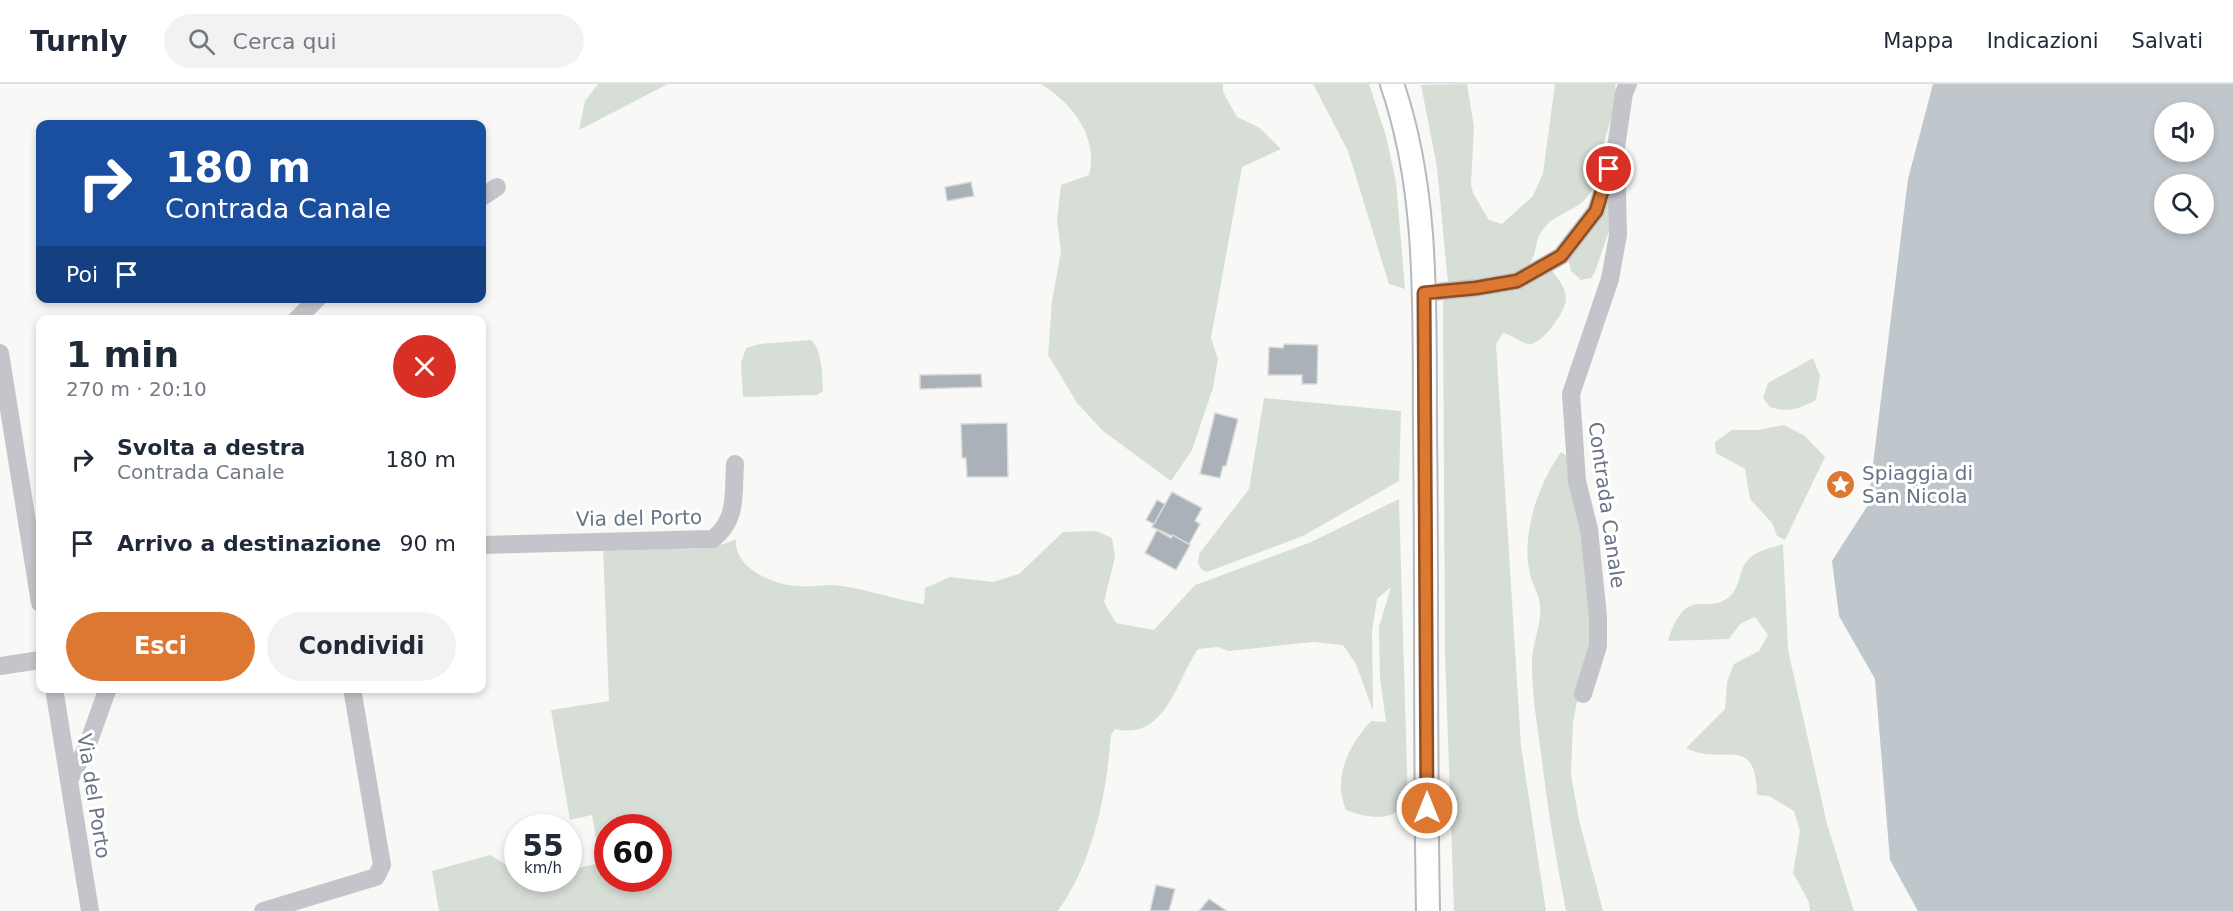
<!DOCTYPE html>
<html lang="it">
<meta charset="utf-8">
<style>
:root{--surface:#fff;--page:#f2f2f3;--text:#1f2937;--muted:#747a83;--line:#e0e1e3;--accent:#dd7832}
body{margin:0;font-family:"DejaVu Sans",sans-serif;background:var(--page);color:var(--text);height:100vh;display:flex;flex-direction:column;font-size:22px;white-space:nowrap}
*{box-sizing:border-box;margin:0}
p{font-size:20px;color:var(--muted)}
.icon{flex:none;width:33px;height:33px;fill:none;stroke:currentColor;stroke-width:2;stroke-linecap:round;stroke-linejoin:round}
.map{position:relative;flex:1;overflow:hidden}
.sheet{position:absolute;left:36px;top:231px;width:450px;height:378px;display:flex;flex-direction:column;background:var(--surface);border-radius:12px;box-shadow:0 3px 9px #0003}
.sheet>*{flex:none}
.hud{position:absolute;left:36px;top:36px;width:450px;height:183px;border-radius:12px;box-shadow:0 3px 9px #0003;background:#1a4fa0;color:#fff;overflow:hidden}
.tools{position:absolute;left:2154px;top:18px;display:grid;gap:12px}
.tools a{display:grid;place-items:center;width:60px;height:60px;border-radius:50%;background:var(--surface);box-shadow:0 3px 9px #0003;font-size:30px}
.speed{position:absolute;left:504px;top:730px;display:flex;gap:12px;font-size:30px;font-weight:700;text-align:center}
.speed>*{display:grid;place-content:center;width:78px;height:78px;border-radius:50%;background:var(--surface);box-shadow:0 3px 9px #0003;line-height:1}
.speed small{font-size:15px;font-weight:400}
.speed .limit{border:9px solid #d22;background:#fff;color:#111}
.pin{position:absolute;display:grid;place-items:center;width:51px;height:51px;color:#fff;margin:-26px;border:3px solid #fff;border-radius:50%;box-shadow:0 2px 6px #0007}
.me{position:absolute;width:66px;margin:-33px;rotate:0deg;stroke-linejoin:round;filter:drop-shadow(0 0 4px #0008)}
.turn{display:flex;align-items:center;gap:21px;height:126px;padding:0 30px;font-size:27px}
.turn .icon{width:78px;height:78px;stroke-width:2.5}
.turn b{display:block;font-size:42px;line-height:51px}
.then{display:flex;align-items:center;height:57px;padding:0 30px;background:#0003;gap:12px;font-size:22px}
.round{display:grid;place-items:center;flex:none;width:63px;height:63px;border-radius:32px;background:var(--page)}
.summary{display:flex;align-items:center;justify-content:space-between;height:102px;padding:0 30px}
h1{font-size:36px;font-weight:600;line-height:45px}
.action{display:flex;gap:12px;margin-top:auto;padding:12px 30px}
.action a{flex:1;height:69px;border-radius:36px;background:var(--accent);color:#fff;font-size:24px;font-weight:600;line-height:69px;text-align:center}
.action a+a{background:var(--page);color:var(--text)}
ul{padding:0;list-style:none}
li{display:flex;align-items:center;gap:18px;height:84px;padding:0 30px}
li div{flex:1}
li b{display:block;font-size:22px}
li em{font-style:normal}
header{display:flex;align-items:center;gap:36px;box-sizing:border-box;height:84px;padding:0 30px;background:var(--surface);border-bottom:2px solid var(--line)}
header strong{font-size:28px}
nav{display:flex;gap:33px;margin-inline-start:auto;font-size:21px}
.search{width:420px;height:54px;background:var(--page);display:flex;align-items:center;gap:15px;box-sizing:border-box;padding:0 21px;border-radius:33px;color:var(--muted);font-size:22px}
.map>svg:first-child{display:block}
.green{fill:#d7ded6;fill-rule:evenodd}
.water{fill:#bfc6cc;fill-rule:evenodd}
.building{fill:#abb1b9;stroke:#dadbd9;stroke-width:1.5}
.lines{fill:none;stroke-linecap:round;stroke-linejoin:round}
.major-casing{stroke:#b6b9be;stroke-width:26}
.minor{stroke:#c3c5ca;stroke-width:18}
.major{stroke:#fff;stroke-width:22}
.route-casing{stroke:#904e20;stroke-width:15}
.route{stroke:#dd7832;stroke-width:10}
.labels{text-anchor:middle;stroke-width:6;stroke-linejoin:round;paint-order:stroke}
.poi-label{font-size:20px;fill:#697486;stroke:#fff;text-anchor:start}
.street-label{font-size:20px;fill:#697486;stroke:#fff}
</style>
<header>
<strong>Turnly</strong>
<div class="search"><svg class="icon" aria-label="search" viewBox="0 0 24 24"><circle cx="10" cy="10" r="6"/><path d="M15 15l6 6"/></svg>Cerca qui</div>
<nav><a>Mappa</a><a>Indicazioni</a><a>Salvati</a></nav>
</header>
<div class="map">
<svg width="2233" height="827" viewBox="0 0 2233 827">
<rect width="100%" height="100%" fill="#f8f9f6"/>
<g class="green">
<polygon points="598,0 668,0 579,46 585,17"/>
<path d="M1041 0H1223V8L1237 33 1260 44 1281 65 1242 83 1211 254 1218 275 1213 304 1192 366 1171 397 1103 347 1077 319 1048 271 1052 217 1061 168 1057 136 1061 101 1089 91C1099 53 1072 19 1041 0Z"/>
<polygon points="1313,0 1369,0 1386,52 1396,98 1405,205 1389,200 1348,67"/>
<path d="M1467 0 1474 43 1471 100 1473 109 1489 136 1502 140 1533 112 1543 89 1555 0H1615C1618 22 1608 41 1603 63 1599 79 1600 96 1589 111 1577 127 1558 128 1545 143 1534 155 1538 163 1532 176 1529 181 1523 186 1519 190L1448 199 1437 83 1421 1Z"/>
<polygon points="1609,82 1611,141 1595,188 1591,194 1581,196 1571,187 1567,171"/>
<path d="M1551 186C1558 194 1566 204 1566 215 1566 227 1542 261 1529 260 1521 259 1512 251 1503 249L1496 260 1521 662 1546 827H1454L1445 570 1443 217 1460 209Z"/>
<path d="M811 256C823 267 822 292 823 307L817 311 743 313 741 279 746 264 760 260Z"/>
<path d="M1813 274 1820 292 1816 316C1799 325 1788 329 1770 323L1763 314 1768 299Z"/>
<polygon points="1264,314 1401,327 1399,397 1303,452 1207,488 1202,486 1198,479 1199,470 1249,405"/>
<polygon points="1784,341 1805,352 1825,373 1785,456 1777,452 1772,439 1750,415 1745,385 1716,369 1715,358 1732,346 1758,346"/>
<path d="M1561 368 1571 375 1597 559 1581 597 1573 639 1571 691 1579 736 1603 827H1566C1556 774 1547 722 1541 669 1537 640 1532 611 1532 582 1531 565 1538 550 1540 533 1542 510 1532 504 1529 485 1522 447 1539 399 1561 368Z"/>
<path d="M1399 415 1407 687C1407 695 1408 704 1407 711 1400 741 1366 734 1346 726 1332 694 1349 661 1371 637L1386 638 1380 594 1379 543 1391 503 1377 515 1372 547 1373 627 1356 580 1343 561 1313 558 1229 567 1218 563 1198 565C1176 597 1166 657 1115 645L1111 651C1106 712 1094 776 1058 827H439L432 787 490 771 517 787 518 795H568L569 786 600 779 592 731 570 736 551 626 609 617 603 461C642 462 701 473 736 455 734 484 772 500 796 502 812 504 827 499 842 502 870 506 896 516 924 520L925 504 950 493 993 498 1019 490 1063 448 1096 447 1112 454 1115 473 1104 518 1116 539 1154 546 1195 501 1309 459ZM608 744H658V795H608Z"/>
<path d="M1783 460 1788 566 1827 740 1854 827H1810L1809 818 1793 789 1800 747 1794 727 1769 712 1757 711C1756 648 1723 683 1686 664L1725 625 1727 598 1734 580 1759 567 1768 551 1755 533 1740 540 1729 555 1668 557C1687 495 1708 536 1732 510 1736 506 1739 496 1741 489 1747 468 1764 466 1783 460Z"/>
</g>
<path class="water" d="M1933 0H2233V827H1918L1890 776 1875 595 1839 532 1832 477 1868 421 1908 95ZM2164 28H2204V68H2164ZM2164 100H2204V140H2164Z"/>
<g class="building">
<polygon points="971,98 974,112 947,117 945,103"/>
<polygon points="1284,260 1318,261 1317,300 1302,300 1302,291 1268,291 1269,263 1283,264"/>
<polygon points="981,290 982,303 920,305 920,291"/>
<polygon points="1215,329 1238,335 1226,382 1223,382 1220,394 1200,390"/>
<polygon points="1007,339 1008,393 967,393 966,374 962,374 961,340"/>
<polygon points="1172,408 1202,424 1195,437 1200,440 1189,460 1152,443"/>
<polygon points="1157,416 1165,420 1154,440 1146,436"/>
<polygon points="1157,446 1171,454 1173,451 1190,461 1176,486 1145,469"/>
<polygon points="1156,801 1175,805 1169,827 1150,827"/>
<polygon points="1209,815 1227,827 1199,827"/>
</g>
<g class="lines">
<defs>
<path id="major" d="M1392 0C1430 110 1424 231 1425 346 1427 506 1425 667 1428 827"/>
</defs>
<use href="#major" class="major-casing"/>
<g class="minor">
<polyline points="482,113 497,103"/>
<polyline points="1424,209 1476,204 1517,197 1561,172 1596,127 1616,64 1624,9 1628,0"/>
<polyline points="296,236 318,214"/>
<polyline points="0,269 40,519"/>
<path d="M482 461 713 455C738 435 733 410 735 380"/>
<polyline points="0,582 40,576"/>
<polyline points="54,604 90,827"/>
<polyline points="1583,610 1598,562 1598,532 1589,445 1577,397 1571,310 1610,195 1618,151 1616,64"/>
<polyline points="69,696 86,665 108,604"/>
<polyline points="263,827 376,793 382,781 352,604"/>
</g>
<use href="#major" class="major"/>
</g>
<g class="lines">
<defs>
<polyline id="route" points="1427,724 1424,209 1476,204 1517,197 1561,172 1596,127 1609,85"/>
</defs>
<use href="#route" class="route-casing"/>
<use href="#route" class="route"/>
</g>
<defs>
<symbol id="sight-disc" viewBox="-11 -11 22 22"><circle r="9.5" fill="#dd7832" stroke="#fff"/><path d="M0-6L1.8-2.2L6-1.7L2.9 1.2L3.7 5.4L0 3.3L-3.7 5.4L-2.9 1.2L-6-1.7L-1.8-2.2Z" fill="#fff"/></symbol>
</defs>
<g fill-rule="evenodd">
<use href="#sight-disc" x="1824" y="384" width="33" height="33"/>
</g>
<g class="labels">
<g class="poi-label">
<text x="1862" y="396">Spiaggia di<tspan x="1862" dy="23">San Nicola</tspan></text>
</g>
<g class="street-label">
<text transform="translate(1607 421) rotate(82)" y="7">Contrada Canale</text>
<text transform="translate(639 434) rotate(-1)" y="7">Via del Porto</text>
<text transform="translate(94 712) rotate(81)" y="7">Via del Porto</text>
</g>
</g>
</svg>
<div class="tools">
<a><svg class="icon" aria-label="sound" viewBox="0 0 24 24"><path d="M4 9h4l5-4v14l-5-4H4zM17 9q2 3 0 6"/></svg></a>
<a><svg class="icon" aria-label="search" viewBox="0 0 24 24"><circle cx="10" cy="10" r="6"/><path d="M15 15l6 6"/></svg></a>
</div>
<div class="speed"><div>55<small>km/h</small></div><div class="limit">60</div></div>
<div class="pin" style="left:1609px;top:85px;background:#d93025"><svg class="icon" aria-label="arrive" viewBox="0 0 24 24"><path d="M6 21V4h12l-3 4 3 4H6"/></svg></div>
<svg class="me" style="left:1427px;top:724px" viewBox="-20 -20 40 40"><circle r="17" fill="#dd7832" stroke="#fff" stroke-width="3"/><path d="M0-11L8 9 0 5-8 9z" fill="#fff"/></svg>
<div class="hud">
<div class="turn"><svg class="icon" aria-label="right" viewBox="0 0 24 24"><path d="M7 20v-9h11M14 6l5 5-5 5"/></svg><div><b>180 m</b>Contrada Canale</div></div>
<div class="then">Poi<svg class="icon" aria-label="arrive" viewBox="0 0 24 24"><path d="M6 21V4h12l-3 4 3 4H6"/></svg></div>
</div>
<section class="sheet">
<div class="summary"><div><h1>1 min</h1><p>270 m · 20:10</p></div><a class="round" style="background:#d93025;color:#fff"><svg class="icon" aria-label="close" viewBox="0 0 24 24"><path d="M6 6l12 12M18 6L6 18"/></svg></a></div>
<ul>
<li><svg class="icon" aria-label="right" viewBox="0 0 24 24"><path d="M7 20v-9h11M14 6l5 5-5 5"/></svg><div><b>Svolta a destra</b><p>Contrada Canale</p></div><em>180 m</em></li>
<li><svg class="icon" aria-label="arrive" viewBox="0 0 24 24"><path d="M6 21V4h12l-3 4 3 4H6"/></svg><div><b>Arrivo a destinazione</b></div><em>90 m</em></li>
</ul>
<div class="action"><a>Esci</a><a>Condividi</a></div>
</section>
</div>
